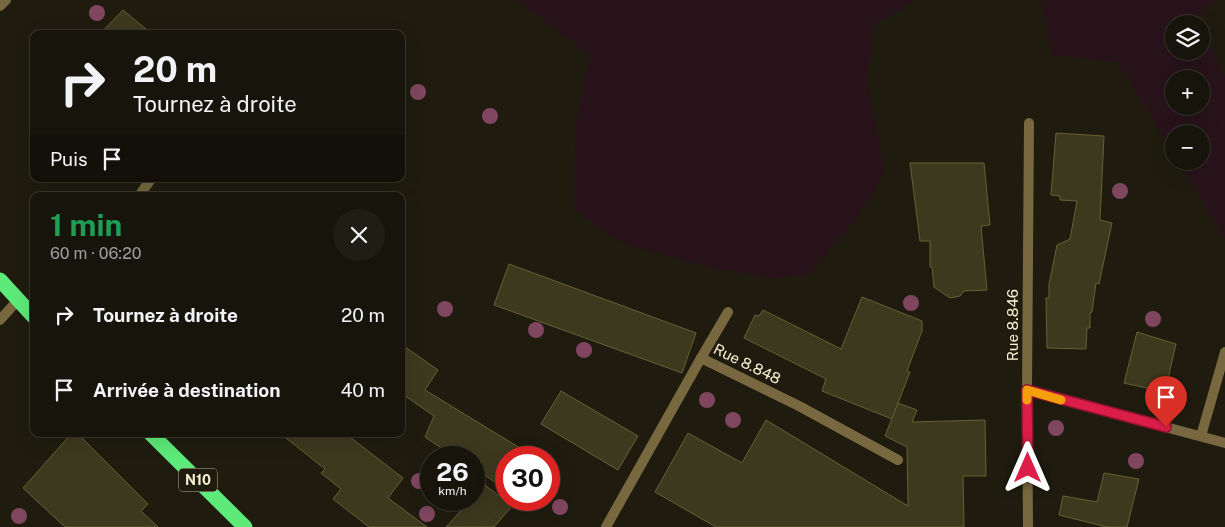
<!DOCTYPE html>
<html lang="fr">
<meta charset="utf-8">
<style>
:root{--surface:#17150b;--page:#201e14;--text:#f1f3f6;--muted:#9e9f9d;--line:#36342c}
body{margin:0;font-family:"Public Sans",sans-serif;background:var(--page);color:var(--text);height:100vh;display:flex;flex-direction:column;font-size:19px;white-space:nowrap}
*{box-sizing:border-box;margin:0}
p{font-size:16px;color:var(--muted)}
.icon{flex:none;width:28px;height:28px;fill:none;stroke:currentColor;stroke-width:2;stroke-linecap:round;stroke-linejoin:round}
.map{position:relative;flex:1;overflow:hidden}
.panel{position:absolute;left:30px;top:192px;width:375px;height:245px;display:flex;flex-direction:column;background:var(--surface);border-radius:10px;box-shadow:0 5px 20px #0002,0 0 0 1px var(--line)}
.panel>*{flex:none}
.hud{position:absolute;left:30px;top:30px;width:375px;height:152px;border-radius:10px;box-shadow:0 5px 20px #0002,0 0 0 1px var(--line);background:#17150b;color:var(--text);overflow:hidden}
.controls{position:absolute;left:1165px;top:15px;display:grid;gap:10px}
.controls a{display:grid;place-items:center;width:45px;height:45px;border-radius:50%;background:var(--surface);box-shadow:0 5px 20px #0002,0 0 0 1px var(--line);font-size:25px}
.speed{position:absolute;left:420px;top:446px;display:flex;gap:10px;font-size:25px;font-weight:700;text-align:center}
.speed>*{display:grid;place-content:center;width:65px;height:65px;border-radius:50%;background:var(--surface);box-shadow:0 5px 20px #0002,0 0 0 1px var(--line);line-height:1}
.speed small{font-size:12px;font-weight:400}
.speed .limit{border:8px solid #d22;background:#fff;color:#111}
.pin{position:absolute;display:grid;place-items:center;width:42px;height:42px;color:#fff;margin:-51px -21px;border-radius:50% 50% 50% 0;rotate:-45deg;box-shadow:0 0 5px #0007}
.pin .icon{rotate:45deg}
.me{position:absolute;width:55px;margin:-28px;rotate:0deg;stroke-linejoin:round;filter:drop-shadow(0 0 4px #0008)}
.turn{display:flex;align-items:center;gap:18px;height:105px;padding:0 20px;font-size:22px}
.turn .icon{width:65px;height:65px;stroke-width:2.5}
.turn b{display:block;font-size:35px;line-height:42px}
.then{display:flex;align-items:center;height:48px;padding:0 20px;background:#0003;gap:10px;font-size:19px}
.round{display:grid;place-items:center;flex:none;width:52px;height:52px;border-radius:26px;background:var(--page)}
.overview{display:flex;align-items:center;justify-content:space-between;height:85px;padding:0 20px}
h1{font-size:30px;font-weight:700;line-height:38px;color:#1e9e55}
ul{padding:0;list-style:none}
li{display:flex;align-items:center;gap:15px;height:75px;padding:0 20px}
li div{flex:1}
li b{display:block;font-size:19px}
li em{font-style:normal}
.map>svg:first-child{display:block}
.green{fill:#28131b;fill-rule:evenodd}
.building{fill:#3d391e;stroke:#666033}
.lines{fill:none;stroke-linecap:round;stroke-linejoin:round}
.street{stroke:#786840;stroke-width:10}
.highway{stroke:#5dea79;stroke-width:15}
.tree{fill:#804660}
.route-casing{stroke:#8e132e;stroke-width:12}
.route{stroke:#db1d47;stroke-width:9}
.slow{stroke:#f59e0b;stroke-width:9}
.labels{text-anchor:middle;stroke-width:5;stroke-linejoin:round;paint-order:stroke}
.shield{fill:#1f1c0f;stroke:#b8b198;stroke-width:1}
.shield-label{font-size:14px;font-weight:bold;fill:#f9f1d3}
.street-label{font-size:15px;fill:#f9f1d3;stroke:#1f1c0f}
</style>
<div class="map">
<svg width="1225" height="527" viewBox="0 0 1225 527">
<rect width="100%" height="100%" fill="#1f1c0f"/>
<g class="green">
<polygon points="517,0 917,0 874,24 867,80 885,173 859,215 809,275 773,278 711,268 623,244 574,209 574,158 578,109 590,55"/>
<path d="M1041 0H1215L1197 19 1199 24H1174V51H1201V28L1225 75V239L1178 161H1201V134H1174V154L1117 62 1052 55ZM1174 79H1201V106H1174Z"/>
</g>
<g class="building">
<polygon points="123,10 152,34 100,34"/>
<polygon points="1056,133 1104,136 1100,220 1112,223 1099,284 1096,283 1092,312 1090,313 1090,328 1087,328 1086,349 1047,348 1046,298 1049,298 1049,284 1057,245 1070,239 1077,201 1060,200 1060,196 1051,195"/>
<polygon points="910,163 984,163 990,225 981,226 987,290 964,291 960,296 950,298 934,287 932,267 930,267 930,241 920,241"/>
<polygon points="509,264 696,333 682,373 494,305"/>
<polygon points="862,297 922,321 922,331 907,371 910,372 892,419 822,391 826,379 744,338 755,315 759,316 763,310 841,349"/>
<polygon points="1137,332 1176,344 1165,392 1124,383"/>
<polygon points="401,344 438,370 425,390 520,448 514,458 506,458 506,470 498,484 474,468 474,458 456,458 425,437 434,416 401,393"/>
<polygon points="561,391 638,436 618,470 541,424"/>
<polygon points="898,403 917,410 912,422 985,420 986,476 963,476 964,527 716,527 655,492 688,433 742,463 766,420 908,506 907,447 885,436"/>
<polygon points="71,434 78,434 148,504 141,511 158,527 65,527 23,488"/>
<polygon points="281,434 346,434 403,478 388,498 427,527 369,527 333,499 341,489 321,473 325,469"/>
<polygon points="1104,473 1139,479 1127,527 1107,527 1059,515 1063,496 1097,502"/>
<polygon points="485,485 512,506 494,527 446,527 471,500 474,500 474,497"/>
</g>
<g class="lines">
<g class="street">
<polyline points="0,6 6,0"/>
<polyline points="139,196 151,179"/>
<polyline points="0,320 18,300"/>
<polyline points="701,358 728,312"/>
<polyline points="1027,390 1225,443"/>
<polyline points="1201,436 1225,352"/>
<polyline points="606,527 701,358 799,406 898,460"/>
<polyline points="1028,527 1027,390 1029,123"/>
</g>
<g class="highway">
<polyline points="0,280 34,317"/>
<polyline points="151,434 245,527"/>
</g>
</g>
<g class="tree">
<circle cx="97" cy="13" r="8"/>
<circle cx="418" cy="92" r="8"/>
<circle cx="490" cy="116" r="8"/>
<circle cx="1120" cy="191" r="8"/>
<circle cx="911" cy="303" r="8"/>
<circle cx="445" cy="309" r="8"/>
<circle cx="1153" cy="319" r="8"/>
<circle cx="536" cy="330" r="8"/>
<circle cx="584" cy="350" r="8"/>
<circle cx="707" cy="400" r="8"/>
<circle cx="733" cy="420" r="8"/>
<circle cx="1056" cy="428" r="8"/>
<circle cx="1136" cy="461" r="8"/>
<circle cx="419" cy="481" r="8"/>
<circle cx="560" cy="507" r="8"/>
<circle cx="427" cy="514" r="8"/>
<circle cx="19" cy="516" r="8"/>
</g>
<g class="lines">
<defs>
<polyline id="route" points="1028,468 1027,390 1166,427"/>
</defs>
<use href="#route" class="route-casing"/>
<use href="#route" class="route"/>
<polyline class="slow" points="1027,400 1027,390 1061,400"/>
</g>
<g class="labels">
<rect class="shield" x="179" y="468.5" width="38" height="23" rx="4"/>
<g class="shield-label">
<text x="198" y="485">N10</text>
</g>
<g class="street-label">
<text transform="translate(1013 325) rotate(-90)" y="5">Rue 8.846</text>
<text transform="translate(747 364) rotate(26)" y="5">Rue 8.848</text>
</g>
</g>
</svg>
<div class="controls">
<a><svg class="icon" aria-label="layers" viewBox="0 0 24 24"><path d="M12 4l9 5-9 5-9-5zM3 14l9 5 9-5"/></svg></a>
<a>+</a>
<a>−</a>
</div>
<div class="speed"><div>26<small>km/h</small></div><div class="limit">30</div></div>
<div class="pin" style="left:1166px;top:427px;background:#d93025"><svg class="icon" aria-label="arrive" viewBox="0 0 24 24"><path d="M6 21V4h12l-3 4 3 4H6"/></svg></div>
<svg class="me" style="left:1028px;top:468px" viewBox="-20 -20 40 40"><path d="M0-17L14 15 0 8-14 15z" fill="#db1d47" stroke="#fff" stroke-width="4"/></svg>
<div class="hud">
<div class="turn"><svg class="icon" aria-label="right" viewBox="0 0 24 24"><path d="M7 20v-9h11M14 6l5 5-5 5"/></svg><div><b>20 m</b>Tournez à droite</div></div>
<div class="then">Puis<svg class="icon" aria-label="arrive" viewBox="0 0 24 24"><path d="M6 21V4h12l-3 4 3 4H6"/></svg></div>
</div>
<section class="panel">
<div class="overview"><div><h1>1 min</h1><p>60 m · 06:20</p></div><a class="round"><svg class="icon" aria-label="close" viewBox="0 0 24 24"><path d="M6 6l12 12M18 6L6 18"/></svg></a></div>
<ul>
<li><svg class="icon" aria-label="right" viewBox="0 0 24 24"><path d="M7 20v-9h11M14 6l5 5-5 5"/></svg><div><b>Tournez à droite</b></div><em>20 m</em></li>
<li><svg class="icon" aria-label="arrive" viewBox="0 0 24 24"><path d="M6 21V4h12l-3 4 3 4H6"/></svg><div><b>Arrivée à destination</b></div><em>40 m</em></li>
</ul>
</section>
</div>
